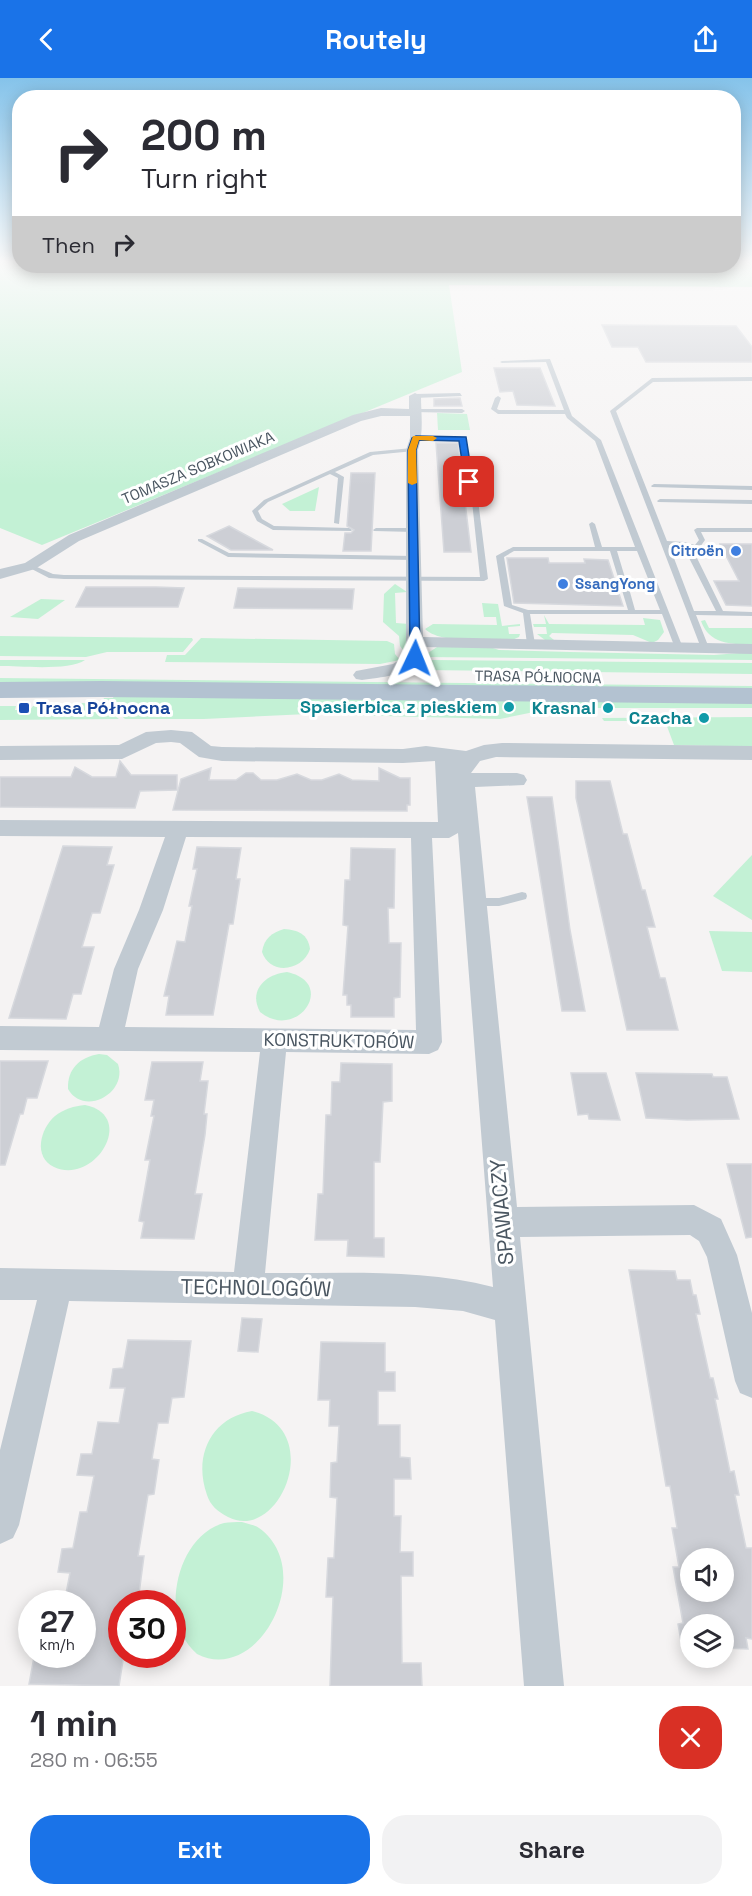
<!DOCTYPE html>
<meta charset="utf-8">
<style>
:root{--surface:#fff;--page:#f2f2f3;--text:#2b2b33;--muted:#7c7c81;--accent:#1a73e8}
body{margin:0;font-family:"Space Grotesk",sans-serif;background:var(--page);color:var(--text);height:100vh;display:flex;flex-direction:column;font-size:22px;white-space:nowrap}
*{box-sizing:border-box;margin:0}
p{font-size:20px;color:var(--muted)}
.icon{flex:none;width:33px;height:33px;fill:none;stroke:currentColor;stroke-width:2;stroke-linecap:round;stroke-linejoin:round}
.map{position:relative;height:1608px;overflow:hidden}
.panel{display:flex;flex-direction:column;background:var(--surface);flex:1}
.panel>*{flex:none}
.guide{position:absolute;left:12px;top:12px;width:729px;height:183px;border-radius:24px;box-shadow:0 3px 15px #0003;background:#fff;color:var(--text);overflow:hidden}
.fabs{position:absolute;left:680px;top:1470px;display:grid;gap:12px}
.fabs a{display:grid;place-items:center;width:54px;height:54px;border-radius:50%;background:var(--surface);box-shadow:0 3px 15px #0003;font-size:30px}
.speed{position:absolute;left:18px;top:1512px;display:flex;gap:12px;font-size:30px;font-weight:700;text-align:center}
.speed>*{display:grid;place-content:center;width:78px;height:78px;border-radius:50%;background:var(--surface);box-shadow:0 3px 15px #0003;line-height:1}
.speed small{font-size:15px;font-weight:400}
.speed .limit{border:9px solid #d22;background:#fff;color:#111}
.pin{position:absolute;display:grid;place-items:center;width:51px;height:51px;color:#fff;margin:-26px;border-radius:12px;box-shadow:0 3px 9px #0006}
.me{position:absolute;width:66px;margin:-33px;rotate:2deg;stroke-linejoin:round;filter:drop-shadow(0 0 4px #0008)}
.turn{display:flex;align-items:center;gap:21px;height:126px;padding:0 30px;font-size:27px}
.turn .icon{width:78px;height:78px;stroke-width:2.5}
.turn b{display:block;font-size:42px;line-height:51px}
.then{display:flex;align-items:center;height:57px;padding:0 30px;background:#0003;gap:12px;font-size:22px}
.round{display:grid;place-items:center;flex:none;width:63px;height:63px;border-radius:24px;background:var(--page)}
.overview{display:flex;align-items:center;justify-content:space-between;height:102px;padding:0 30px}
h1{font-size:36px;font-weight:600;line-height:45px}
.primary-button{display:flex;gap:12px;margin-top:auto;padding:12px 30px}
.primary-button a{flex:1;height:69px;border-radius:24px;background:var(--accent);color:#fff;font-size:24px;font-weight:600;line-height:69px;text-align:center}
.primary-button a+a{background:var(--page);color:var(--text)}
header{display:flex;justify-content:space-between;align-items:center;height:78px;padding:0 30px;background:var(--accent);color:#fff;font-size:27px;font-weight:600}
.map>svg:first-child{display:block}
.green{fill:#c3f1d5}
.building{fill:#cdcfd5;stroke:#d7d9de;stroke-width:1.5;fill-rule:evenodd}
.lines{fill:none;stroke-linecap:round;stroke-linejoin:round}
.lane{fill:#c1cad2;fill-rule:evenodd}
.street{fill:#c1cad2;fill-rule:evenodd}
.primary{fill:#b3c2d1;fill-rule:evenodd}
.route{fill:#1a73e8;stroke:#114b97;stroke-width:1.5}
.slow{fill:#f59e0b}
.shop-dot{fill:#3f7fe0;stroke:#fff;stroke-width:2}
.culture-dot{fill:#0f9aa8;stroke:#fff;stroke-width:2}
.transit-dot{fill:#1a4fb4;stroke:#fff;stroke-width:2}
.labels{text-anchor:middle;stroke-width:6;stroke-linejoin:round;paint-order:stroke}
.far-street-label{font-size:15px;fill:#4a5661;stroke:#fff}
.far-shop-label{font-size:15px;font-weight:bold;fill:#366cbe;stroke:#fff;text-anchor:end}
.culture-label{font-size:18px;font-weight:bold;fill:#0d838f;stroke:#fff;text-anchor:end}
.transit-label{font-size:18px;font-weight:bold;fill:#164399;stroke:#fff;text-anchor:start}
.street-label{font-size:18px;fill:#4a5661;stroke:#fff}
.near-street-label{font-size:21px;fill:#4a5661;stroke:#fff}
</style>
<header><svg class="icon" aria-label="back" viewBox="0 0 24 24"><path d="M15 5l-7 7 7 7"/></svg>Routely<svg class="icon" aria-label="share" viewBox="0 0 24 24"><path d="M12 15V3M7 8l5-5 5 5M5 13v7h14v-7"/></svg></header>
<div class="map">
<svg width="752" height="1608" viewBox="0 0 752 1608">
<rect width="100%" height="100%" fill="#f5f3f3"/>
<g class="green">
<polygon points="0,183 19,183 20,188 734,188 734,183 752,183 752,209 449,207 462,294 42,467 0,450"/>
<polygon points="437,335 467,336 470,352 438,352"/>
<polygon points="319,409 315,433 290,433 282,426"/>
<polygon points="395,506 407,514 395,515 396,545 409,546 407,577 400,568 399,558 383,544 384,516"/>
<polygon points="41,521 65,522 38,541 10,539"/>
<path d="M482 525 498 526 502 548 520 546V548L508 549 509 556H520L519 559 512 562C489 561 442 567 425 551L433 546 497 547 496 539H484Z"/>
<polygon points="544,537 549,546 645,547 643,540 660,542 664,554 658,562 652,565 633,557 552,555 549,558 554,562 545,562 537,556 547,556 546,549 534,549 533,546 546,546"/>
<path d="M705 542 709 550H752V567C730 566 709 566 701 543Z"/>
<polygon points="0,558 192,560 193,562 183,574 107,574 86,579 0,578"/>
<polygon points="201,560 387,563 394,566 395,576 400,582 380,586 165,584 167,577 185,577"/>
<polygon points="487,568 499,572 570,574 714,577 752,574 752,582 422,579 437,569"/>
<path d="M0 582H85C70 593 20 588 0 588Z"/>
<polygon points="433,582 752,585 752,596 422,592 421,585"/>
<polygon points="0,600 752,608 752,613 0,605"/>
<polygon points="114,618 752,624 752,630 554,630 500,641 308,636 204,641 125,641 112,629 102,625 104,620 113,620"/>
<polygon points="83,625 101,627 119,641 0,642 0,628 16,628 15,632 30,632 33,628"/>
<polygon points="752,639 752,669 674,667 665,643 604,643 602,640"/>
<polygon points="752,777 752,842 713,818"/>
<path d="M284 851C298 852 308 856 310 871 303 893 270 898 262 874 264 860 272 855 284 851Z"/>
<polygon points="709,853 752,854 752,894 722,893"/>
<path d="M287 894C338 905 297 964 260 934 248 912 266 896 287 894Z"/>
<path d="M99 976 107 977 118 986C128 1015 84 1039 68 1011 67 991 80 979 99 976Z"/>
<path d="M85 1027C138 1038 94 1108 54 1089 33 1079 40 1051 55 1038 64 1031 74 1028 85 1027Z"/>
<path d="M252 1333C327 1352 279 1466 228 1439 218 1434 210 1427 207 1417 193 1378 211 1340 252 1333Z"/>
<path d="M242 1444C248 1446 255 1447 259 1450 318 1492 259 1608 197 1576 184 1565 177 1548 176 1531 173 1498 189 1455 224 1445 229 1444 236 1444 242 1444Z"/>
</g>
<g class="building">
<polygon points="602,247 736,248 752,269 752,284 646,284 638,269 612,269"/>
<polygon points="494,290 540,290 555,328 517,327 513,313 500,314"/>
<polygon points="460,320 462,328 434,328 434,321"/>
<polygon points="436,365 458,365 471,474 444,474"/>
<polygon points="351,395 375,395 371,473 343,473 345,455 351,455 354,452 347,448"/>
<polygon points="229,448 273,472 231,472 207,458"/>
<polygon points="720,466 752,466 752,528 726,527 714,503 739,503"/>
<polygon points="507,480 548,480 549,485 585,485 584,481 608,482 623,528 514,525"/>
<polygon points="86,509 156,509 184,510 178,529 76,529"/>
<polygon points="238,510 354,511 352,531 234,530"/>
<polygon points="120,683 131,697 177,697 177,712 140,713 135,730 0,729 0,699 71,699 75,689 92,699 116,699"/>
<polygon points="211,690 209,702 236,702 246,695 253,695 261,702 277,702 297,696 311,702 322,702 339,696 352,702 379,703 379,690 400,700 410,700 410,727 407,727 407,733 173,732 181,701"/>
<polygon points="576,703 610,703 623,756 627,756 642,812 645,812 655,849 647,849 660,900 665,900 678,952 627,952 576,720"/>
<polygon points="527,719 552,719 570,852 585,933 562,933"/>
<polygon points="63,768 112,769 107,787 114,787 100,835 92,835 82,869 94,869 81,916 73,916 66,941 9,940"/>
<polygon points="197,769 241,770 236,801 240,801 233,846 229,846 213,937 166,937 169,918 164,918 177,863 185,864 192,828 189,828 197,791 193,791"/>
<polygon points="351,770 395,771 394,830 388,830 389,865 401,865 400,919 394,920 394,939 351,939 351,927 347,927 347,917 343,917 348,848 343,847 345,802 350,802"/>
<polygon points="0,983 48,983 37,1020 27,1020 23,1036 20,1036 5,1087 0,1087"/>
<polygon points="152,984 203,984 200,1003 208,1003 204,1036 207,1036 205,1057 195,1116 202,1116 194,1161 141,1160 144,1144 139,1143 150,1082 145,1082 154,1038 151,1038 154,1022 145,1022"/>
<polygon points="341,985 392,986 392,1023 383,1024 380,1084 374,1084 374,1160 384,1160 384,1179 347,1178 348,1162 315,1162 318,1116 323,1116 326,1037 331,1037 332,1004 340,1004"/>
<polygon points="571,995 606,995 620,1042 589,1041 588,1036 578,1037"/>
<polygon points="636,995 712,996 713,999 727,999 739,1041 687,1042 646,1040"/>
<polygon points="727,1086 752,1086 752,1159 746,1160"/>
<path d="M629 1192 675 1193 677 1202H690L693 1217H696L700 1236H696L710 1300H713L718 1321H715L730 1394 734 1393 739 1417H735L746 1470H752V1561L746 1560 748 1571 723 1570V1546H690V1569H682L678 1546 683 1545 673 1489H679L672 1450H677L670 1408H666ZM690 1480H723V1514H690Z"/>
<polygon points="242,1240 262,1241 258,1274 238,1273"/>
<polygon points="128,1262 191,1263 184,1319 172,1320 168,1345 158,1345 152,1381 159,1382 154,1416 148,1417 138,1478 144,1478 139,1516 133,1516 131,1526 122,1526 122,1576 124,1576 119,1608 29,1606 34,1579 53,1580 54,1576 82,1576 82,1526 64,1526 70,1495 58,1494 62,1471 73,1470 80,1434 87,1434 94,1398 77,1397 81,1376 92,1376 98,1344 119,1345 125,1310 110,1310 113,1291 123,1290"/>
<polygon points="321,1264 385,1265 385,1294 395,1294 395,1313 378,1313 378,1347 400,1347 400,1379 410,1380 411,1401 394,1401 394,1438 401,1438 400,1474 413,1474 413,1498 401,1498 402,1585 421,1585 422,1608 330,1608 333,1519 326,1519 328,1480 334,1480 337,1420 330,1419 331,1385 337,1384 339,1348 329,1348 330,1322 318,1322"/>
</g>
<g class="lines">
<g class="lane">
<path d="M550 281 572 338 601 362 683 570 682 572H679L675 570 662 536H530L535 566 531 568 527 566 523 535 504 528 496 478 513 469H595L589 446 592 444 595 446 602 469H635L595 363 567 340 565 336H498L491 331 495 320 498 318 501 320 497 331 499 332H564L546 284 502 285 500 284 502 283ZM514 473H610L628 532H528L512 527 504 479ZM617 473H637L649 503H626ZM628 507H650L660 532H635Z"/>
<path d="M752 299V303L653 304 616 333 667 463 684 464 695 467 699 462 694 452 697 450H752V454H701L705 462 695 476 723 533 752 534V538L696 537 709 570 705 572 701 570 610 333 652 300ZM669 467 692 470 687 476 716 533H694Z"/>
<polygon points="460,315 462,318 415,320 412,318 415,316"/>
<polygon points="416,331 462,331 465,333 462,335 414,334 413,333"/>
<polygon points="414,359 465,360 471,405 466,404 460,363 416,362 414,361"/>
<polygon points="412,370 414,371 414,373 373,377 335,394 344,399 339,446 334,445 338,400 330,396 268,424 258,433 262,441 274,448 349,450 352,452 351,453 273,452 257,443 252,433 264,422 370,374"/>
<polygon points="654,406 752,408 752,412 652,409 651,408"/>
<polygon points="474,412 477,414 488,501 484,503 64,501 49,500 26,488 30,486 53,496 64,497 480,499 471,414"/>
<polygon points="660,421 752,422 752,426 658,424 657,423"/>
<polygon points="376,450 414,450 417,452 414,454 374,453 373,452"/>
<polygon points="198,461 202,461 229,475 414,478 418,480 414,482 228,479 198,463"/>
<polygon points="522,814 526,815 527,818 526,821 499,828 473,828 469,827 468,824 469,821 473,820 499,820"/>
</g>
<g class="street">
<path d="M415 315 421 318C421 336 424 354 418 372L423 559 752 566V576L423 569C424 574 425 579 421 583 408 598 380 599 362 602L356 601 353 597 356 593 393 586 406 578V372L410 360V338H381L361 343 79 463 35 491 0 501V491L25 485 69 457 353 337 381 330 409 331V318Z"/>
<path d="M171 652 192 654 211 668 222 669 403 671 426 668 466 673 484 667 502 665 752 668V682L496 679 480 683 471 695H517L524 697 527 702 524 707 475 709 517 1129 694 1127 721 1141 737 1177 752 1235V1320L740 1315 735 1303 707 1179 699 1163 690 1157 520 1159 564 1608H524L495 1242 463 1233 415 1229 69 1223 19 1447 13 1460 0 1466V1372L37 1222H0V1190L234 1194 260 974 0 972V948L99 949 114 891 139 832 165 759 0 758V742L438 744 435 683 403 685 222 683 199 679 180 665 171 664 156 665 122 681 0 682V668L119 667 146 654ZM458 755 493 1209C420 1190 340 1196 265 1195L286 974 429 976 438 972 442 964 432 760H449ZM186 759 411 760 416 952 125 949 138 891 163 832Z"/>
</g>
<polygon class="primary" points="102,603 752,610 752,626 102,619 0,620 0,604"/>
</g>
<linearGradient id="sky" x2="0" y2="1"><stop stop-color="#85c3ea"/><stop offset="0.45" stop-color="#fafafa"/><stop offset="1" stop-color="#fafafa" stop-opacity="0"/></linearGradient>
<rect width="752" height="408" fill="url(#sky)"/>
<polygon class="route" points="416,358 466,359 473,404 469,407 465,404 459,363 419,362 416,372 420,580 415,584 410,580 408,372 412,360"/>
<polygon class="slow" points="413,358 433,358 437,360 433,363 419,362 416,372 417,405 412,407 408,405 408,372"/>
<g class="shop-dot">
<circle cx="736" cy="473" r="6"/>
<circle cx="563" cy="506" r="6"/>
</g>
<g class="culture-dot">
<circle cx="509" cy="629" r="6"/>
<circle cx="608" cy="630" r="6"/>
<circle cx="704" cy="640" r="6"/>
</g>
<rect class="transit-dot" x="18" y="624" width="12" height="12" rx="3"/>
<g class="labels">
<g class="far-street-label">
<text transform="translate(198 390) rotate(-23)" y="5">TOMASZA SOBKOWIAKA</text>
<text transform="translate(538 599) rotate(1)" y="5">TRASA PÓŁNOCNA</text>
</g>
<g class="far-shop-label">
<text x="724" y="478">Citroën</text>
<text x="575" y="511" text-anchor="start">SsangYong</text>
</g>
<g class="culture-label">
<text x="497" y="635">Spasierbica z pieskiem</text>
<text x="596" y="636">Krasnal</text>
<text x="692" y="646">Czacha</text>
</g>
<g class="transit-label">
<text x="36" y="636">Trasa Północna</text>
</g>
<g class="street-label">
<text transform="translate(339 963) rotate(1)" y="6">KONSTRUKTORÓW</text>
</g>
<g class="near-street-label">
<text transform="translate(502 1134) rotate(-95)" y="7">SPAWACZY</text>
<text transform="translate(256 1210) rotate(1)" y="7">TECHNOLOGÓW</text>
</g>
</g>
</svg>
<div class="fabs">
<a><svg class="icon" aria-label="sound" viewBox="0 0 24 24"><path d="M4 9h4l5-4v14l-5-4H4zM17 9q2 3 0 6"/></svg></a>
<a><svg class="icon" aria-label="layers" viewBox="0 0 24 24"><path d="M12 4l9 5-9 5-9-5zM3 14l9 5 9-5"/></svg></a>
</div>
<div class="speed"><div>27<small>km/h</small></div><div class="limit">30</div></div>
<div class="pin" style="left:469px;top:404px;background:#d93025"><svg class="icon" aria-label="arrive" viewBox="0 0 24 24"><path d="M6 21V4h12l-3 4 3 4H6"/></svg></div>
<svg class="me" style="left:415px;top:580px" viewBox="-20 -20 40 40"><path d="M0-17L14 15 0 8-14 15z" fill="#1a73e8" stroke="#fff" stroke-width="4"/></svg>
<div class="guide">
<div class="turn"><svg class="icon" aria-label="right" viewBox="0 0 24 24"><path d="M7 20v-9h11M14 6l5 5-5 5"/></svg><div><b>200 m</b>Turn right</div></div>
<div class="then">Then<svg class="icon" aria-label="right" viewBox="0 0 24 24"><path d="M7 20v-9h11M14 6l5 5-5 5"/></svg></div>
</div>
</div>
<section class="panel">
<div class="overview"><div><h1>1 min</h1><p>280 m · 06:55</p></div><a class="round" style="background:#d93025;color:#fff"><svg class="icon" aria-label="close" viewBox="0 0 24 24"><path d="M6 6l12 12M18 6L6 18"/></svg></a></div>
<div class="primary-button"><a>Exit</a><a>Share</a></div>
</section>
